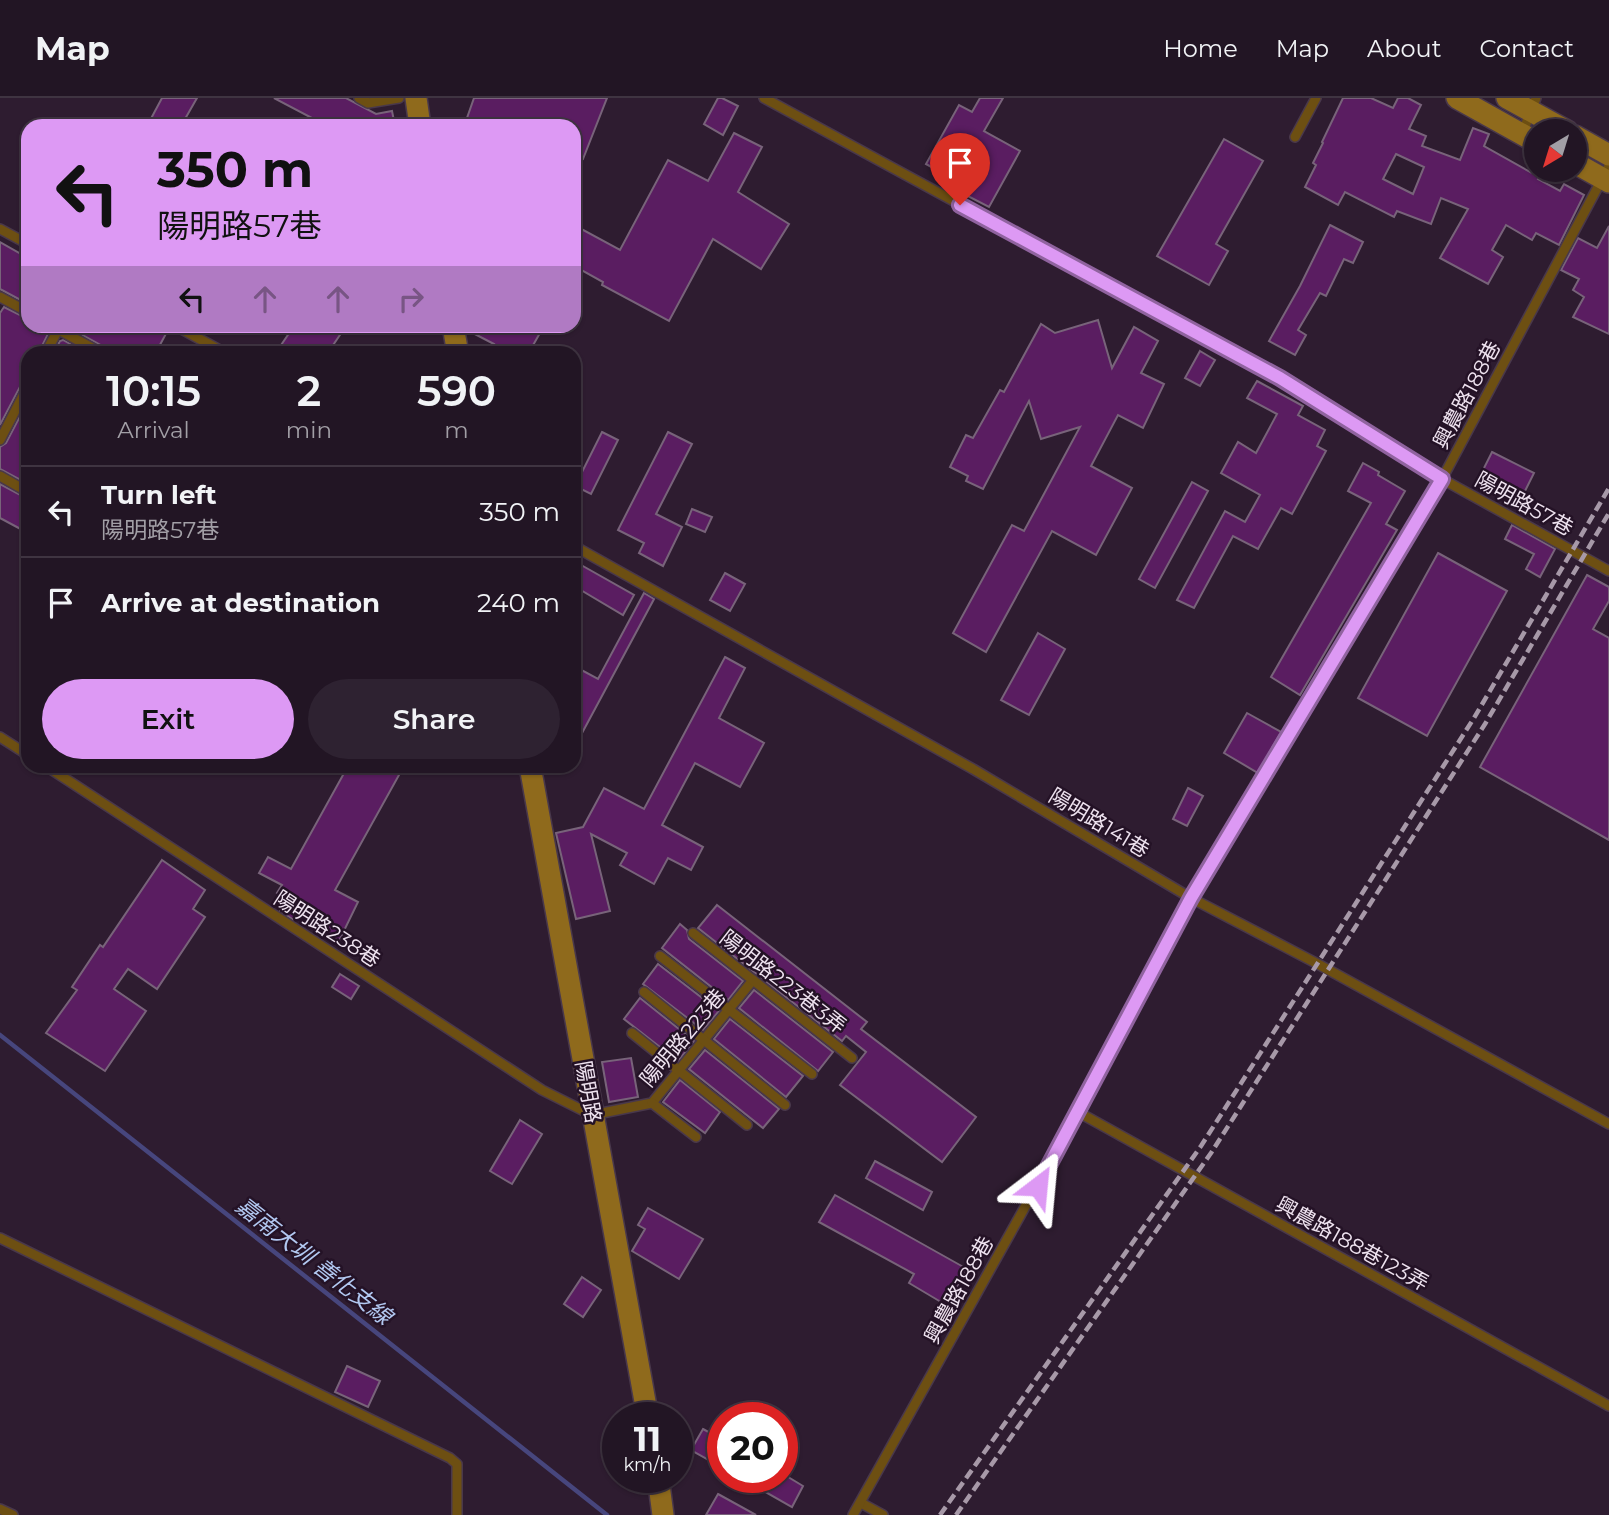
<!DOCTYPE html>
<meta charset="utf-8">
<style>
:root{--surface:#221524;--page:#2e2231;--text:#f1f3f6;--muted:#a29fa6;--line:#3f3441;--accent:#dd99f4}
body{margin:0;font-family:Montserrat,"Noto Sans TC",sans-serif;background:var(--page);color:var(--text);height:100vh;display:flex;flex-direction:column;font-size:26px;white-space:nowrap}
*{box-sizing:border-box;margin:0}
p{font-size:23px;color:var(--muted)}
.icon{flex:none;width:38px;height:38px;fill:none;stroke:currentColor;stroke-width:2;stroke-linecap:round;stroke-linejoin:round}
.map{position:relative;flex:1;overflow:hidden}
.drawer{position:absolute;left:21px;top:248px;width:560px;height:427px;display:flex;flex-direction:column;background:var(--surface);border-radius:21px;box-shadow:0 2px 5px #0004,0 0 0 2px var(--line)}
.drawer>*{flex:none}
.guide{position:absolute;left:21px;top:21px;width:560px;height:214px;border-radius:21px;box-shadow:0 2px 5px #0004,0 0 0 2px var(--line);background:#dd99f4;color:#111;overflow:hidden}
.needle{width:46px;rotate:218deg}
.buttons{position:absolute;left:1524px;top:21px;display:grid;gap:14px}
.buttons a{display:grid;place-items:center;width:63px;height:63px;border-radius:50%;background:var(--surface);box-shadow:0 2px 5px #0004,0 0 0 2px var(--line);font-size:35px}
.speed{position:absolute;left:602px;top:1304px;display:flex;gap:14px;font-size:35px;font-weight:700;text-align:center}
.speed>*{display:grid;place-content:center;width:91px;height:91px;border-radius:50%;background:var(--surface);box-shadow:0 2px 5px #0004,0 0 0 2px var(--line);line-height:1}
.speed small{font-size:18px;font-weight:400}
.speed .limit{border:10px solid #d22;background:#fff;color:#111}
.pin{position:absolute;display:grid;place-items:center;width:60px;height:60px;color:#fff;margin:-72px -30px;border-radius:50% 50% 50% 0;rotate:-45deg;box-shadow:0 0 7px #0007}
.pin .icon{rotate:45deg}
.me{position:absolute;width:77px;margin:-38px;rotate:29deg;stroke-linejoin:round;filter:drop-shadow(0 0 5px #0008)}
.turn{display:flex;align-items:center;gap:24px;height:147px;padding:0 21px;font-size:32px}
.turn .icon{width:91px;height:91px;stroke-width:2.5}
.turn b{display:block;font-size:49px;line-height:60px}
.lanes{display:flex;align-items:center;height:66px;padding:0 21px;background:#0003;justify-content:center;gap:35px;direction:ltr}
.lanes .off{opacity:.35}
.eta{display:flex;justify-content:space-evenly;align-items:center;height:119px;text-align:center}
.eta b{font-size:42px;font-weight:600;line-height:49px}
.button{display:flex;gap:14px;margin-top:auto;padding:14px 21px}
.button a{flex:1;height:80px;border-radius:42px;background:var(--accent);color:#111;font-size:28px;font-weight:600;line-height:80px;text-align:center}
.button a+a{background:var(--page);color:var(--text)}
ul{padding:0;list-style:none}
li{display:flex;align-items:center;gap:21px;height:91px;padding:0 21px;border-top:2px solid var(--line)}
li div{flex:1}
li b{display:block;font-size:26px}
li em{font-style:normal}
header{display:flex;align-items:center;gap:42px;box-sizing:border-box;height:98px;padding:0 35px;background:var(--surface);border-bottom:2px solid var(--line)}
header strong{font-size:33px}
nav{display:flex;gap:38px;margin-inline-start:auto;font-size:24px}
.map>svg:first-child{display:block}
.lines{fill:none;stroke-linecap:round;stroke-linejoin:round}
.stream{stroke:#47467d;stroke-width:4.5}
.building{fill:#5a1d61;stroke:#78637a;stroke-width:2;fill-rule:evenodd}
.lane-casing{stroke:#49384b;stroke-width:12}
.secondary-casing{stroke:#49384b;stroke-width:24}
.lane{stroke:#6d4f12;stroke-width:9}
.secondary{stroke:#8f6a1c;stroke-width:21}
.rail{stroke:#a799a8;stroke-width:4.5;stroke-dasharray:10 5;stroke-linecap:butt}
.route-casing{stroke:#90639f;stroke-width:18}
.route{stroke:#dd99f4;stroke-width:12}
.labels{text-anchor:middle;stroke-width:5;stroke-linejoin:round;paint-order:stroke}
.street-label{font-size:21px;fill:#eee2ef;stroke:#241226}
.water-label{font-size:23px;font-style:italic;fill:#b2c8f1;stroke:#241226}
</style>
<header>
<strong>Map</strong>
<nav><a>Home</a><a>Map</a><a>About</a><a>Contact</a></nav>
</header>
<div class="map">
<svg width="1609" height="1417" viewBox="0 0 1609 1417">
<rect width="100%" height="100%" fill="#2e1c30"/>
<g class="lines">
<polyline class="stream" points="0,937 607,1417"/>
</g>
<g class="building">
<polygon points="162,0 197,0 181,28 147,28"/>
<polygon points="274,0 346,0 376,16 392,13 395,28 327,28"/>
<polygon points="474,0 607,0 583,61 574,57 574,28 487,28 467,20"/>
<polygon points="718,0 722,0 738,8 723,37 704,26"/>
<polygon points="980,0 1003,0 984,33 1020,53 989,109 960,94 964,87 926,66 959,7 972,14"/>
<path d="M1343 0H1371L1393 10 1398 0H1408L1421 7 1409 31 1426 38 1422 48 1460 62 1473 30 1489 36 1484 48 1539 79 1538 81 1560 93 1564 86 1584 97 1559 147 1536 135 1532 142 1506 127 1492 152 1503 159 1488 186 1440 160 1468 111 1441 100 1431 126 1397 113 1394 119 1345 94 1338 107 1305 89 1316 67 1313 65 1323 45 1322 44ZM1396 56 1424 69 1413 96 1383 81Z"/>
<polygon points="734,35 762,49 738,94 789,126 761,171 713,141 669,223 602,187 603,184 574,168 574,127 620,152 668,62 708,83"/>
<polygon points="1224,41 1263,63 1216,146 1228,153 1209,187 1157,158"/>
<polygon points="1330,127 1363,144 1353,165 1344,161 1326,198 1320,195 1298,232 1306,237 1295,257 1269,243 1300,188"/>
<polygon points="1609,128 1609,236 1573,219 1584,199 1573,192 1579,181 1561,172 1578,140 1597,150"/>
<polygon points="0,144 28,160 28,206 0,191"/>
<polygon points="4,209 28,221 28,228 48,236 38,256 28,256 28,281 22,285 0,327 0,215"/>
<polygon points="1098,222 1112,270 1134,229 1158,243 1141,275 1164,286 1143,330 1118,317 1091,368 1132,390 1096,457 1052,433 986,554 953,535 1012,427 1024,433 1080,329 1041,341 1029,303 983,391 966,383 968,378 950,369 966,337 973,340 1000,292 1004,294 1041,226 1055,235"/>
<polygon points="71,228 159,228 168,232 155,256 110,256 106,250 70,230"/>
<polygon points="294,228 346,228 327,256 275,256"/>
<polygon points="466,228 544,228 528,256 488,256 494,246 467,232"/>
<polygon points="63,242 88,256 53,256 60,243"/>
<polygon points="1200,253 1215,262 1200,288 1185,280"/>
<polygon points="1257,283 1303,308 1298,317 1325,332 1317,348 1326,353 1292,416 1281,410 1258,451 1233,438 1194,510 1177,502 1225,413 1245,424 1260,397 1221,375 1238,344 1256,355 1277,316 1247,300"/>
<polygon points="28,303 28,386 0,371 0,349 6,345"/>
<polygon points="602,334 618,342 591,396 575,388"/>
<polygon points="668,334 692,346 656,416 682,429 663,468 639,455 644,445 618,432"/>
<polygon points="1492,354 1534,375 1523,397 1481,376"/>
<polygon points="1363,365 1379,374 1378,377 1405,393 1386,426 1397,432 1300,597 1271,579 1371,405 1348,393"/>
<polygon points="1192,384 1208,393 1155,490 1139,481"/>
<polygon points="0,386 28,401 28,435 0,420"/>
<polygon points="692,411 712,419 705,434 686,426"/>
<polygon points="1512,427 1555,451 1540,479 1526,471 1534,456 1505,441"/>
<polygon points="1438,455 1507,493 1427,638 1358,600"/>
<polygon points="574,463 634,497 623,517 574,488"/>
<polygon points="725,475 745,486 730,513 710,502"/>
<polygon points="1587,477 1609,489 1609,503 1593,531 1609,540 1609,742 1480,669"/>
<polygon points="644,495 654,501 574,650 574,568 598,581"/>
<polygon points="1038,535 1065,551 1029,617 1001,602"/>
<polygon points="725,559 745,570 719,620 764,645 740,689 695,665 662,727 703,749 691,772 668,760 654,786 620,767 627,755 591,736 610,813 576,821 556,735 583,729 604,690 644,711"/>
<polygon points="1247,615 1281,634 1258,675 1224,655"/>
<polygon points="348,668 404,668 335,792 358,804 339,843 324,836 329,825 302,809 294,822 280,813 288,801 277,795 282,787 259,775 268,759 291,771"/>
<polygon points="1188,690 1203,698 1187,728 1173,721"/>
<polygon points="162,762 205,792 193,811 205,819 157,891 128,871 114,891 146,913 105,973 46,935 77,892 72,889 100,847 103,849"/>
<polygon points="717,807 867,924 861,931 976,1019 942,1064 840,987 866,954 846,938 842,943 698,830"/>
<polygon points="680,826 687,832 689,841 743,883 728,902 662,850"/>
<polygon points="658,866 719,913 703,932 643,886"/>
<polygon points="340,876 359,888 351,901 332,889"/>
<polygon points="754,892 833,954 818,973 739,910"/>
<polygon points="640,900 694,943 678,963 624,921"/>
<polygon points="730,921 803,978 786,999 714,941"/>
<polygon points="705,952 779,1011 763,1030 689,971"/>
<polygon points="631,960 638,999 609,1004 602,964"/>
<polygon points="680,982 720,1014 705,1035 663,1004"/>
<polygon points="520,1022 542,1036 512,1086 490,1073"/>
<polygon points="875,1063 932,1094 923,1112 866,1080"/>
<polygon points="835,1097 967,1171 946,1207 909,1185 914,1176 819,1124"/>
<polygon points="648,1110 703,1141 679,1181 632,1153 645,1131 638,1127"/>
<polygon points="582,1179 601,1192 583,1219 564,1206"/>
<polygon points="347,1268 380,1283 368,1309 335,1294"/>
<polygon points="703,1331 723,1342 723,1370 691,1352"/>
<polygon points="739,1379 788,1379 803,1388 792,1409"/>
<polygon points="718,1396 756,1417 706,1417"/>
</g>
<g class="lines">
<defs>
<g id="lane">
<polyline points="359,0 368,5 399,0"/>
<polyline points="764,0 1280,280 1442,381 1609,473"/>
<polyline points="1522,36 1536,0"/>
<polyline points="1295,39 1316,0"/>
<polyline points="0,131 28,146"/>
<polyline points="0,199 28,214"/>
<polyline points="52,228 103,256"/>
<polyline points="176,228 227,256"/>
<polyline points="45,256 60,228"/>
<polyline points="0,342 28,288"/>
<polyline points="0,378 28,394"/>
<polyline points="574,448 973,671 1191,800 1316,865 1609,1026"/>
<polyline points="0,639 28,657"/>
<polyline points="46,668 542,992 592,1017 652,1005 753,882"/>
<polyline points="693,835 852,960"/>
<polyline points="660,858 812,976"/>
<polyline points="644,894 785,1007"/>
<polyline points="632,935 747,1027"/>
<polyline points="652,1005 696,1039"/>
<polyline points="1078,1014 1609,1308"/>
<polyline points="0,1140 450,1360 457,1366 457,1417"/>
<polyline points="861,1405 883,1417"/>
<polyline points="0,1411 13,1417"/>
<polyline points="853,1417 1078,1014 1191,800 1442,381 1609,68"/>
</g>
<g id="secondary">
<polyline points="416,0 420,28"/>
<polyline points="1457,0 1536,44"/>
<polyline points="1507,0 1567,33"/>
<polyline points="1575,38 1609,57"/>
<polyline points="1575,65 1609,84"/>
<polyline points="453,228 458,256"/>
<polyline points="530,668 648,1320"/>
<polyline points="658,1379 663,1417"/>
</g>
</defs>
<use href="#lane" class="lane-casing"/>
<use href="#secondary" class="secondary-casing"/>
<use href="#lane" class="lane"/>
<use href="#secondary" class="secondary"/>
<g class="rail">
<polyline points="940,1417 1201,1048 1474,620 1609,390"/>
<polyline points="956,1417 1211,1055 1485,626 1609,415"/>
</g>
</g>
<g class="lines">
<defs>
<polyline id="route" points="960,107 1280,280 1442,381 1191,800 1038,1088"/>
</defs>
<use href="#route" class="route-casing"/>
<use href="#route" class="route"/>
</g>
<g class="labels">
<g class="street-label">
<text transform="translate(1467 297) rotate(-62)" y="7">興農路188巷</text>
<text transform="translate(1524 406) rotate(29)" y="7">陽明路57巷</text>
<text transform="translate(1099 725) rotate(31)" y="7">陽明路141巷</text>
<text transform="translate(327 831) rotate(33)" y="7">陽明路238巷</text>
<text transform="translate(783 884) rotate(38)" y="7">陽明路223巷3弄</text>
<text transform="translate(683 940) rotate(-50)" y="7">陽明路223巷</text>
<text transform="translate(588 994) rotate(80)" y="7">陽明路</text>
<text transform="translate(1352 1146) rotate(29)" y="7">興農路188巷123弄</text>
<text transform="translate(959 1192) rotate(-61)" y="7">興農路188巷</text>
</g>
<g class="water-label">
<text transform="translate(314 1163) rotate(38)" y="8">嘉南大圳 善化支線</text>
</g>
</g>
</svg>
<div class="buttons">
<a><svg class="needle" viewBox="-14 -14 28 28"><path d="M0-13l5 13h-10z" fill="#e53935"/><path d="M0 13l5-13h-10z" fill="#a29fa6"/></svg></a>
</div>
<div class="speed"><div>11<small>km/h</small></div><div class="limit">20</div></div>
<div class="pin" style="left:960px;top:107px;background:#d93025"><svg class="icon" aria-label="arrive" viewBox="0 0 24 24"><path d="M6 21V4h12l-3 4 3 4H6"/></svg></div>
<svg class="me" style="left:1038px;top:1088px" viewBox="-20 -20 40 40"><path d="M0-17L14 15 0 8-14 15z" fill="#dd99f4" stroke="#fff" stroke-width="4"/></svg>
<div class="guide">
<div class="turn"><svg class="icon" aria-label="left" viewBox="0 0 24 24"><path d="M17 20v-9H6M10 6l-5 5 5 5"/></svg><div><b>350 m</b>陽明路57巷</div></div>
<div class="lanes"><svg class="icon" aria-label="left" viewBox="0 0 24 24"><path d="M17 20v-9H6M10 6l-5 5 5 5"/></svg><svg class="icon off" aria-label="ahead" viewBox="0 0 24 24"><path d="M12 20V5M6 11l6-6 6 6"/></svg><svg class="icon off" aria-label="ahead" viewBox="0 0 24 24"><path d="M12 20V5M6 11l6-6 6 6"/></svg><svg class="icon off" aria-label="right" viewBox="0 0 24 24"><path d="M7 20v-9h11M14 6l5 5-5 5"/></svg></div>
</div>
<section class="drawer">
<div class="eta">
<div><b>10:15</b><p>Arrival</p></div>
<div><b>2</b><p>min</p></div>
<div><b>590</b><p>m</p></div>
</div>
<ul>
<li><svg class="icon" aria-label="left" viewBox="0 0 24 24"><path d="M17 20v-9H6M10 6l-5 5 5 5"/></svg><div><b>Turn left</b><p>陽明路57巷</p></div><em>350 m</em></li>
<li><svg class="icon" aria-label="arrive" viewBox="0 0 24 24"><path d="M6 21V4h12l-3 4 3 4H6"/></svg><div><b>Arrive at destination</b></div><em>240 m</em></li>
</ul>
<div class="button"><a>Exit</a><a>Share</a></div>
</section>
</div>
